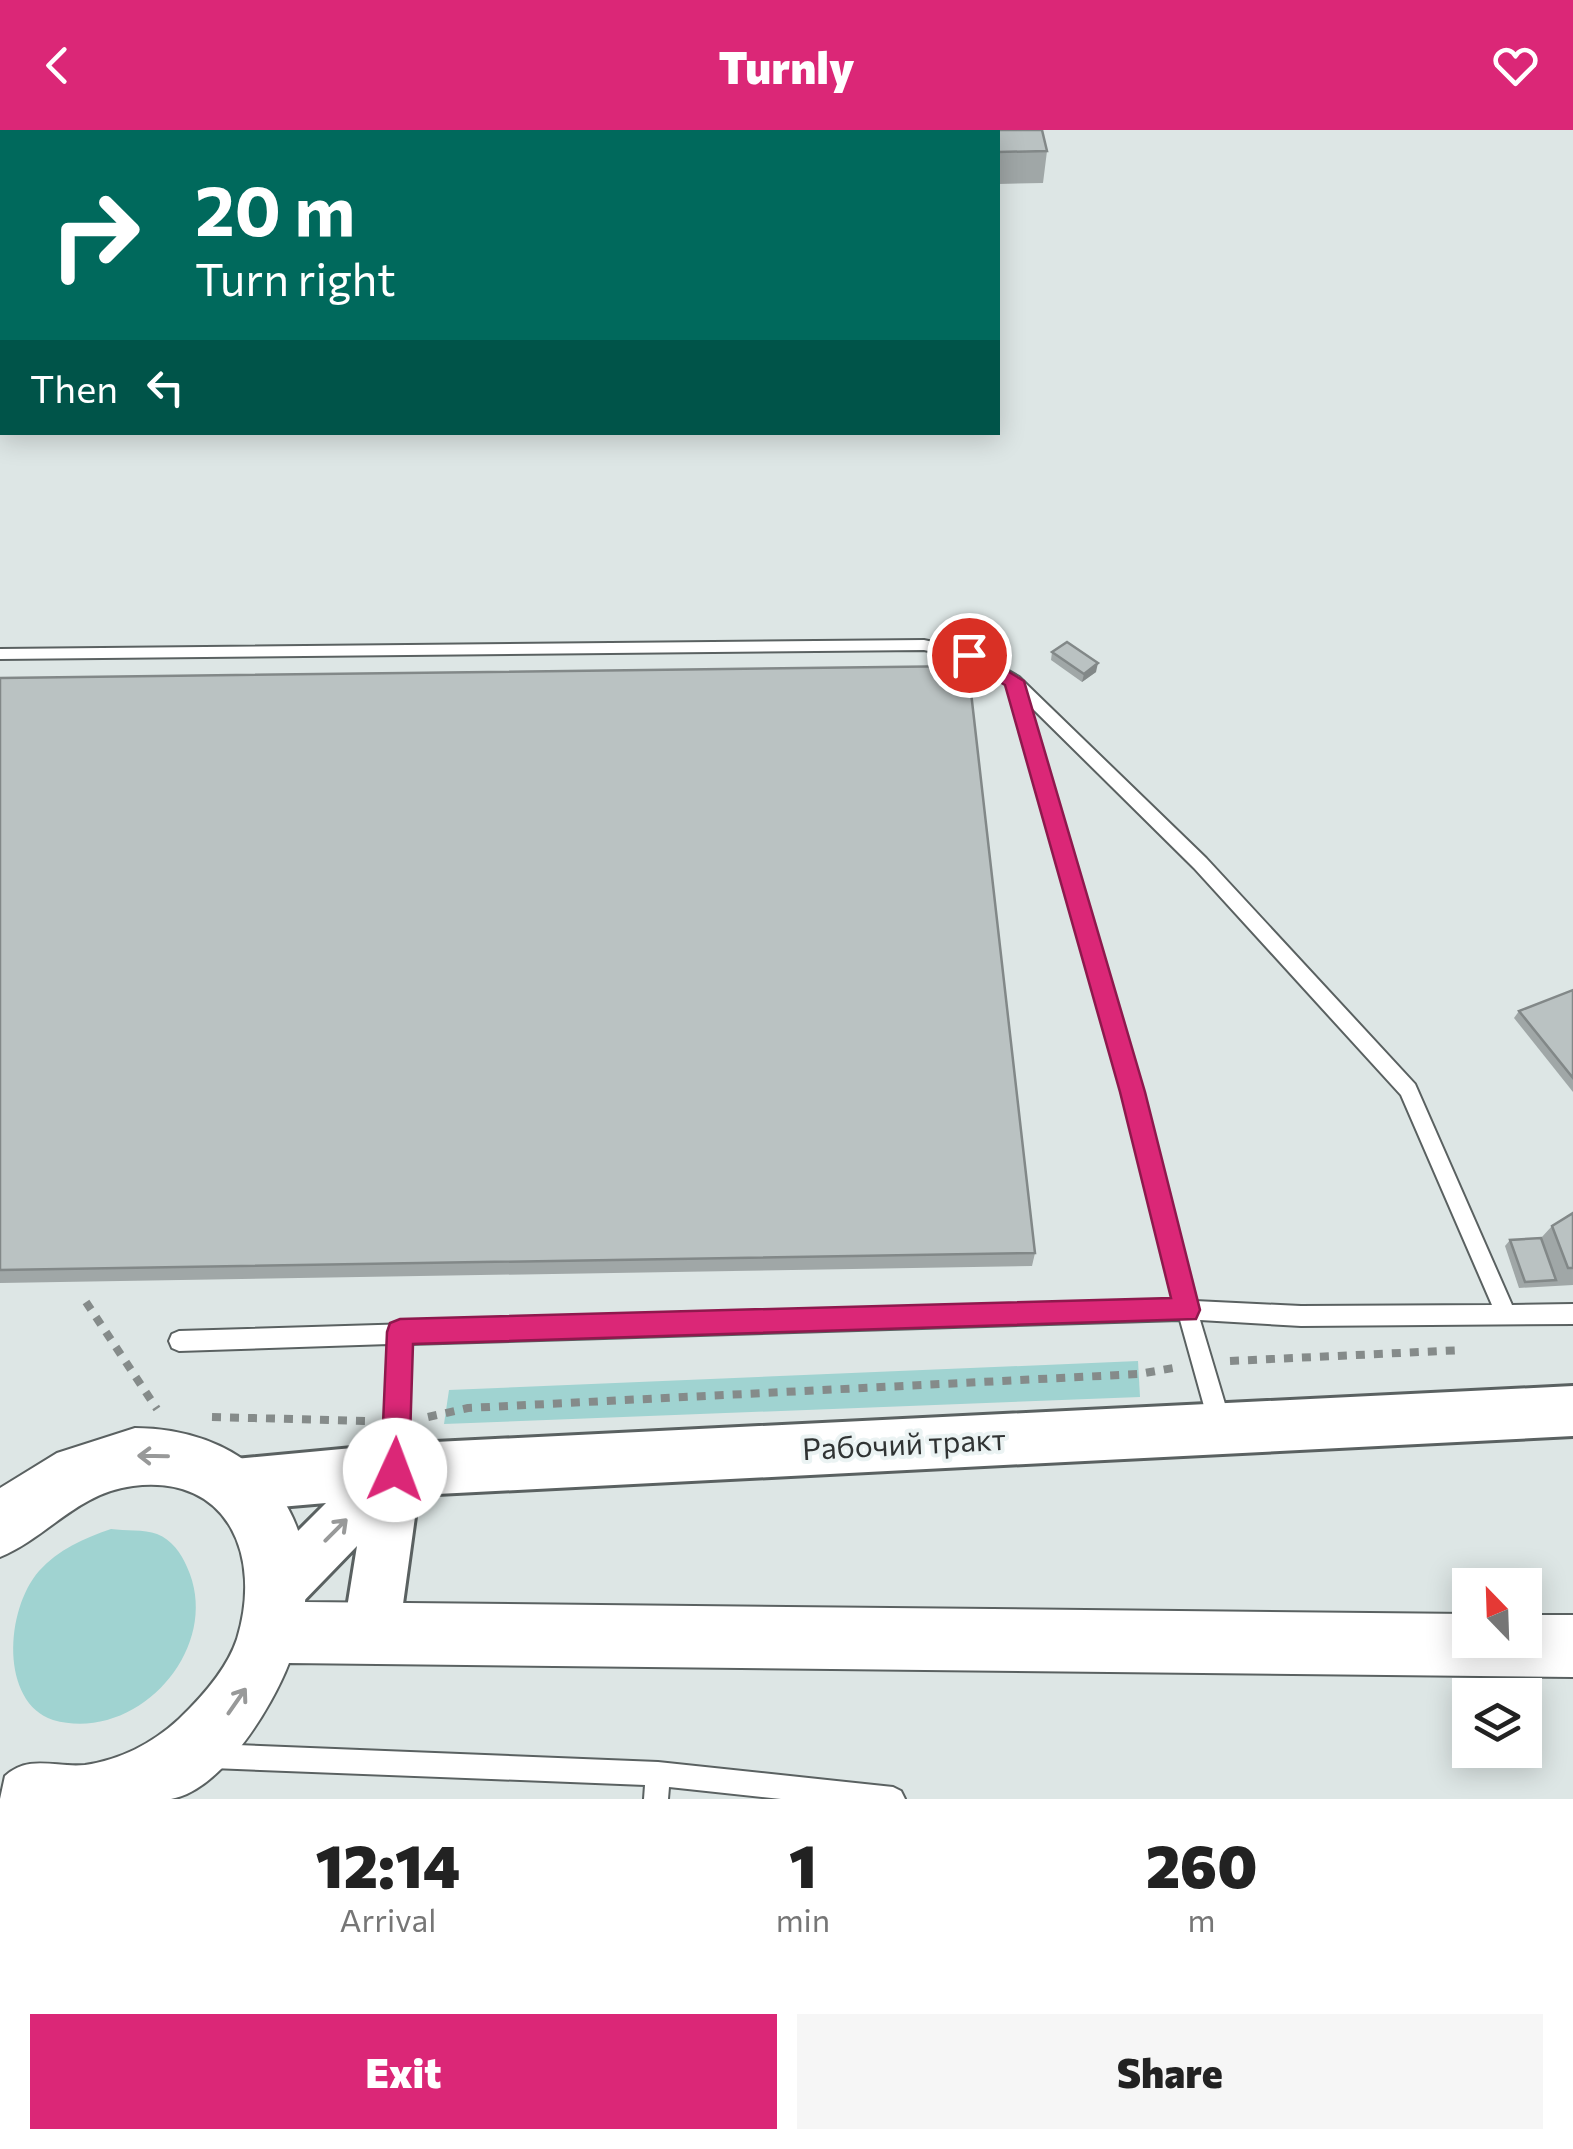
<!DOCTYPE html>
<meta charset="utf-8">
<style>
:root{--surface:#fff;--page:#f6f6f6;--text:#222;--muted:#767676;--accent:#db2777}
body{margin:0;font-family:Commissioner,sans-serif;background:var(--page);color:var(--text);height:100vh;display:flex;flex-direction:column;font-size:38px;white-space:nowrap}
*{box-sizing:border-box;margin:0}
p{font-size:32px;color:var(--muted)}
.icon{flex:none;width:55px;height:55px;fill:none;stroke:currentColor;stroke-width:2;stroke-linecap:round;stroke-linejoin:round}
.map{position:relative;height:1669px;overflow:hidden}
.sheet{display:flex;flex-direction:column;background:var(--surface);flex:1}
.sheet>*{flex:none}
.banner{position:absolute;left:0px;top:0px;width:1000px;height:305px;box-shadow:0 5px 25px #0003;background:#00695c;color:#fff;overflow:hidden}
.needle{width:65px;rotate:337deg}
.fabs{position:absolute;left:1452px;top:1438px;display:grid;gap:20px}
.fabs a{display:grid;place-items:center;width:90px;height:90px;border-radius:0px;background:var(--surface);box-shadow:0 5px 25px #0003;font-size:50px}
.pin{position:absolute;display:grid;place-items:center;width:85px;height:85px;color:#fff;margin:-42px;border:5px solid #fff;border-radius:50%;box-shadow:0 2px 10px #0007}
.me{position:absolute;width:110px;margin:-55px;rotate:2deg;stroke-linejoin:round;filter:drop-shadow(0 0 8px #0008)}
.turn{display:flex;align-items:center;gap:35px;height:210px;padding:0 30px;font-size:45px}
.turn .icon{width:130px;height:130px;stroke-width:2.5}
.turn b{display:block;font-size:70px;line-height:85px}
.then{display:flex;align-items:center;height:95px;padding:0 30px;background:#0003;gap:20px;font-size:38px}
.eta{display:flex;justify-content:space-evenly;align-items:center;height:170px;text-align:center}
.eta b{font-size:60px;font-weight:800;line-height:70px}
.button{display:flex;gap:20px;margin-top:auto;padding:20px 30px}
.button a{flex:1;height:115px;border-radius:0px;background:var(--accent);color:#fff;font-size:40px;font-weight:800;line-height:115px;text-align:center}
.button a+a{background:var(--page);color:var(--text)}
header{display:flex;justify-content:space-between;align-items:center;height:130px;padding:0 30px;background:var(--accent);color:#fff;font-size:45px;font-weight:800}
.map>svg:first-child{display:block}
.green{fill:#a0d3d1}
.lines{fill:none;stroke-linecap:round;stroke-linejoin:round}
.service-casing{stroke:#5a6161;stroke-width:4}
.tertiary-casing{stroke:#5a6161;stroke-width:6}
.secondary-casing{stroke:#5a6161;stroke-width:4}
.path{stroke:#858b8a;stroke-width:8;stroke-dasharray:9 9;stroke-linecap:butt}
.service{fill:#fff;fill-rule:evenodd}
.tertiary{fill:#fff;fill-rule:evenodd}
.secondary{fill:#fff;fill-rule:evenodd}
.wall{fill:#a0a7a7}
.shaded-wall{fill:#828888}
.building{fill:#bac2c2;stroke:#828888;stroke-width:2.5}
.oneway{stroke:#989999}
.route{fill:#db2777;stroke:#8e194d;stroke-width:2.5}
.labels{text-anchor:middle;stroke-width:8;stroke-linejoin:round;paint-order:stroke}
.near-street-label{font-size:30px;fill:#303333;stroke:#ebf3f3}
</style>
<header><svg class="icon" aria-label="back" viewBox="0 0 24 24"><path d="M15 5l-7 7 7 7"/></svg>Turnly<svg class="icon" aria-label="heart" viewBox="0 0 24 24"><path d="M12 20l-8-8c-3-5 5-10 8-4 3-6 11-1 8 4z"/></svg></header>
<div class="map">
<svg width="1573" height="1669" viewBox="0 0 1573 1669">
<rect width="100%" height="100%" fill="#dde6e5"/>
<g class="green">
<polygon points="1138,1231 1140,1267 444,1294 449,1260"/>
<path d="M111 1399C125 1401 144 1399 157 1404 172 1410 181 1423 187 1437 224 1517 138 1614 53 1590 0 1572 5 1480 39 1441 58 1420 84 1408 111 1399Z"/>
</g>
<g class="lines">
<defs>
<g id="service">
<path d="M924 510 974 521 1019 547 1206 728 1415 954 1512 1175 1573 1174V1194L1301 1196 1200 1190 1231 1294 1227 1301 1220 1304 1213 1301 1209 1294 1180 1190 410 1214 406 1336 403 1344 395 1347 387 1344 384 1336 389 1214 179 1221 172 1218 169 1211 172 1204 179 1201 1175 1171 1124 961 1007 554 965 529 924 520 0 529V519ZM1029 575 1194 738 1401 965 1492 1175 1301 1176 1195 1171 1142 961Z"/>
<polygon points="212,1614 658,1632 893,1657 901,1661 905,1669 781,1669 669,1657 668,1669 644,1669 645,1655 212,1638 204,1634 200,1626 204,1618"/>
</g>
<polygon id="tertiary" points="1573,1256 1573,1306 418,1365 399,1503 390,1522 371,1531 352,1522 343,1503 357,1416 296,1479 277,1487 258,1479 250,1460 258,1441 326,1373 235,1381 217,1373 209,1355 217,1337 235,1329 395,1314"/>
<path id="secondary" d="M135 1298C235 1298 317 1364 305 1472L1470 1484V1510H1525V1485H1573V1547L289 1533C272 1577 222 1660 171 1669 125 1669 48 1669 0 1669L5 1646C29 1624 56 1638 85 1635 120 1630 153 1613 179 1589 202 1567 227 1539 237 1509 262 1428 230 1344 133 1356 77 1363 48 1407 0 1427V1358L57 1323Z"/>
</defs>
<use href="#service" class="service-casing"/>
<use href="#tertiary" class="tertiary-casing"/>
<use href="#secondary" class="secondary-casing"/>
<g class="path">
<polyline points="86,1172 157,1279"/>
<polyline points="1230,1231 1463,1220"/>
<polyline points="212,1287 369,1291"/>
<polyline points="428,1287 468,1278 1139,1244 1173,1238"/>
</g>
<use href="#service" class="service"/>
<use href="#tertiary" class="tertiary"/>
<use href="#secondary" class="secondary"/>
</g>
<g class="wall">
<polygon points="1042,0 1047,21 1043,53 998,54 998,2 845,2 845,1"/>
<polygon points="1052,522 1096,542 1082,552 1051,530"/>
<polygon points="0,548 1035,1123 1032,1136 0,1153"/>
<polygon points="1573,860 1573,962 1514,888 1519,881"/>
<polygon points="1573,1083 1573,1155 1519,1158 1505,1116 1510,1110 1541,1108 1552,1096"/>
</g>
<g class="shaded-wall">
<polygon points="241,0 256,0 255,2 240,2"/>
<polygon points="1098,533 1096,542 1082,552 1084,544"/>
</g>
<g class="building">
<polygon points="192,0 241,0 240,2 191,2"/>
<polygon points="914,0 915,2 845,2 845,1"/>
<polygon points="918,0 1042,0 1047,21 998,22 998,2 919,2"/>
<polygon points="1067,512 1098,533 1084,544 1052,522"/>
<polygon points="968,536 1035,1123 0,1140 0,548"/>
<polygon points="1573,860 1573,948 1519,881"/>
<polygon points="1573,1083 1573,1138 1568,1138 1552,1096"/>
<polygon points="1541,1108 1556,1150 1525,1152 1510,1110"/>
</g>
<defs><path id="oneway-shaft" d="M-6 0H5M1.5-3L5.5 0L1.5 3" fill="none" stroke-width="1.6" stroke-linecap="round" stroke-linejoin="round" transform="scale(2.5)"/></defs>
<g class="oneway">
<use href="#oneway-shaft" transform="translate(153 1326) rotate(-179)"/>
<use href="#oneway-shaft" transform="translate(336 1400) rotate(-45)"/>
<use href="#oneway-shaft" transform="translate(237 1571) rotate(-55)"/>
</g>
<polygon class="route" points="969,518 1024,551 1145,962 1200,1180 1196,1189 413,1214 409,1340 405,1349 395,1353 385,1349 381,1340 387,1202 390,1193 400,1189 1171,1168 1120,962 1005,555 962,530 962,520"/>
<g class="labels">
<g class="near-street-label">
<text transform="translate(904 1315) rotate(-3)" y="10">Рабочий тракт</text>
</g>
</g>
</svg>
<div class="fabs">
<a><svg class="needle" viewBox="-14 -14 28 28"><path d="M0-13l5 13h-10z" fill="#e53935"/><path d="M0 13l5-13h-10z" fill="#767676"/></svg></a>
<a><svg class="icon" aria-label="layers" viewBox="0 0 24 24"><path d="M12 4l9 5-9 5-9-5zM3 14l9 5 9-5"/></svg></a>
</div>
<div class="pin" style="left:969px;top:525px;background:#d93025"><svg class="icon" aria-label="arrive" viewBox="0 0 24 24"><path d="M6 21V4h12l-3 4 3 4H6"/></svg></div>
<svg class="me" style="left:395px;top:1340px" viewBox="-20 -20 40 40"><circle r="19" fill="#fff"/><path d="M0-13L10 11 0 6-10 11z" fill="#db2777"/></svg>
<div class="banner">
<div class="turn"><svg class="icon" aria-label="right" viewBox="0 0 24 24"><path d="M7 20v-9h11M14 6l5 5-5 5"/></svg><div><b>20 m</b>Turn right</div></div>
<div class="then">Then<svg class="icon" aria-label="left" viewBox="0 0 24 24"><path d="M17 20v-9H6M10 6l-5 5 5 5"/></svg></div>
</div>
</div>
<section class="sheet">
<div class="eta">
<div><b>12:14</b><p>Arrival</p></div>
<div><b>1</b><p>min</p></div>
<div><b>260</b><p>m</p></div>
</div>
<div class="button"><a>Exit</a><a>Share</a></div>
</section>
